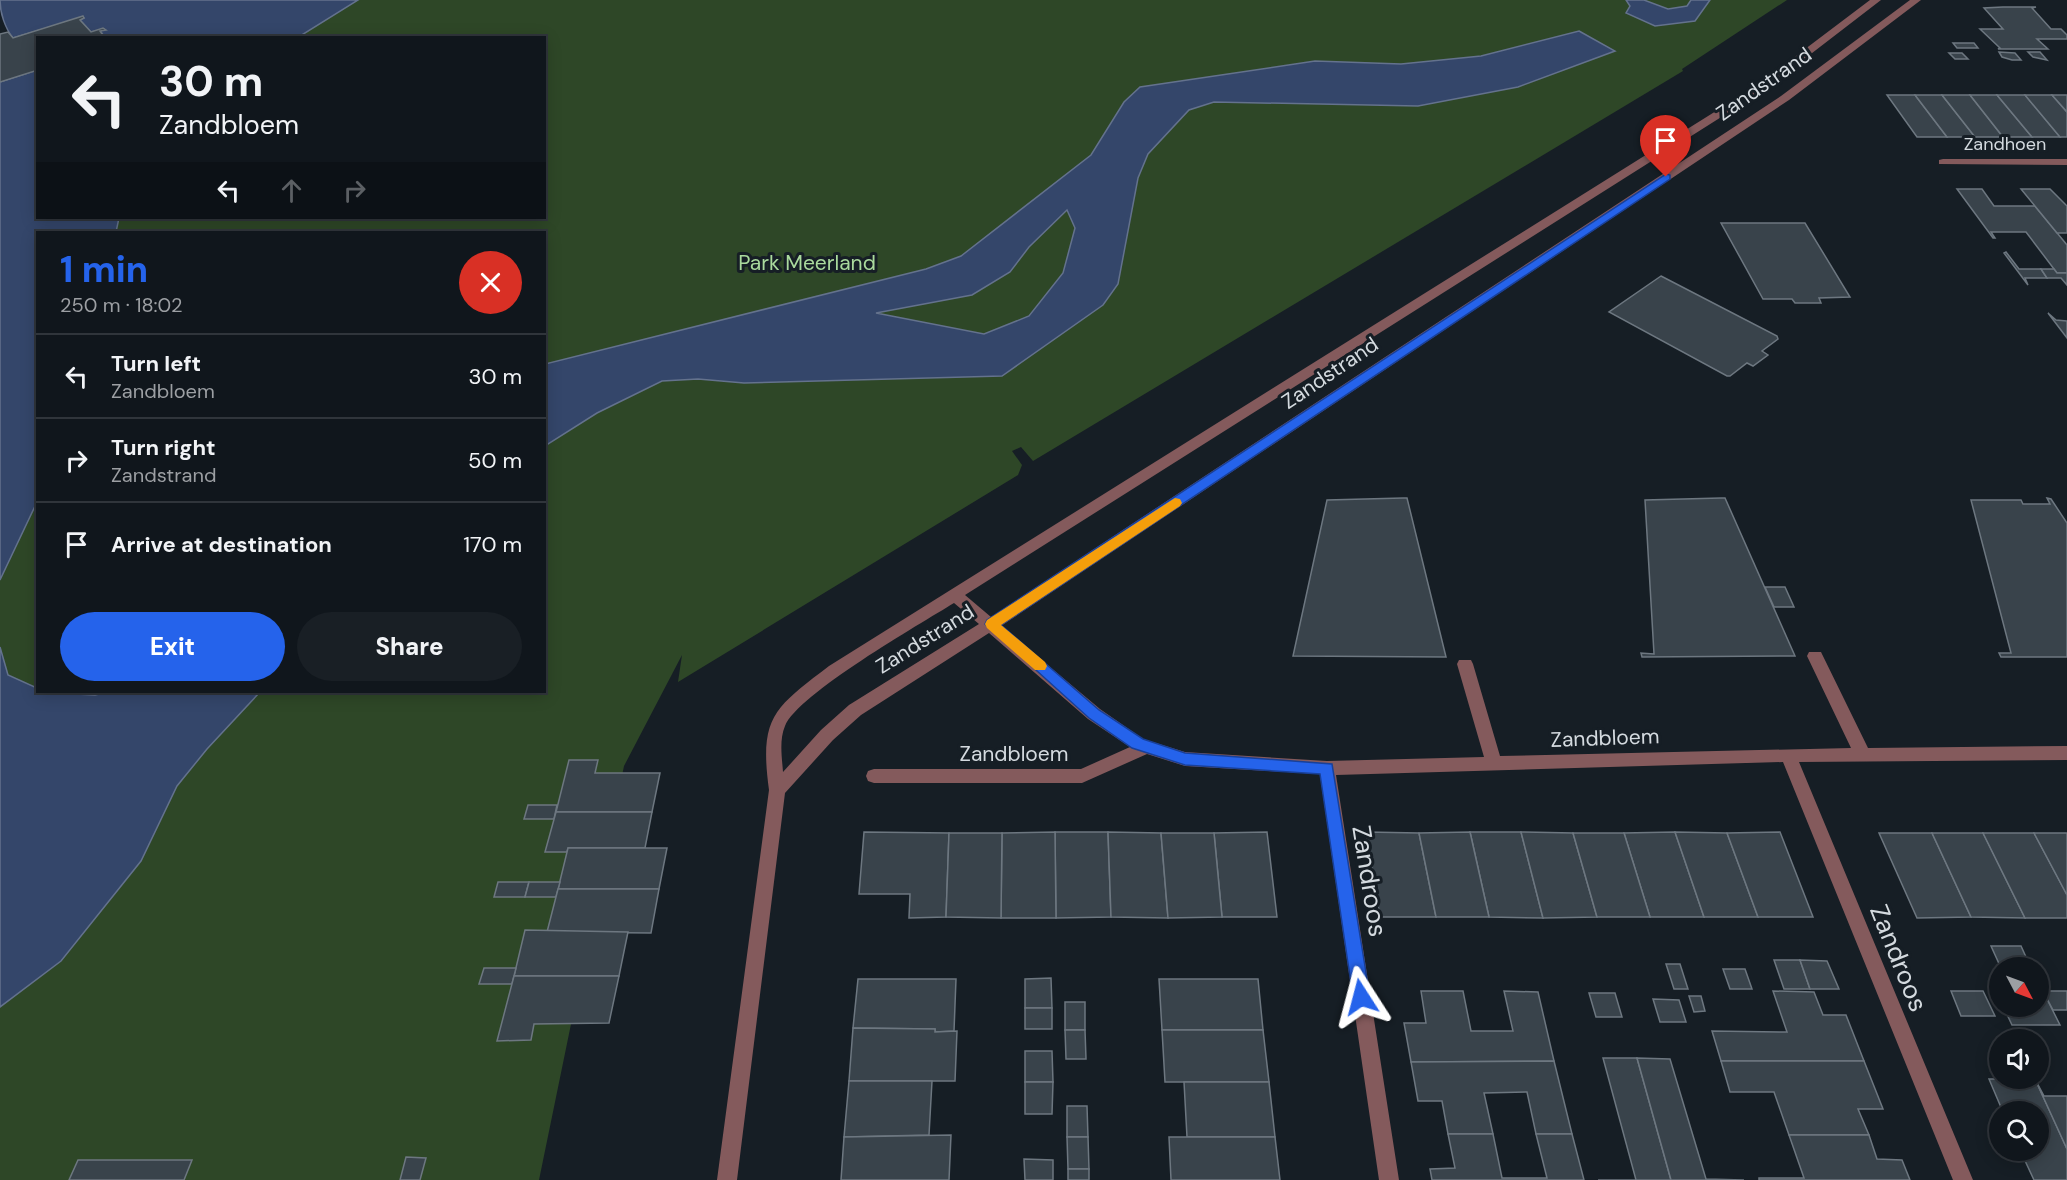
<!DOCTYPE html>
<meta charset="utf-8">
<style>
:root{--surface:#10161c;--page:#191f25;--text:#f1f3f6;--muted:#9c9fa3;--line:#30353b;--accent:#2563eb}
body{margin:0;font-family:"DM Sans",sans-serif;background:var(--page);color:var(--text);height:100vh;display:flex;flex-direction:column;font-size:22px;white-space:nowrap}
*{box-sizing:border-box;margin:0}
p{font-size:20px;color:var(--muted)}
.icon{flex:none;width:33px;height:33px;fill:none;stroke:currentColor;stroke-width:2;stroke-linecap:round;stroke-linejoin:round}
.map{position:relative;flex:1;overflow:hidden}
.sheet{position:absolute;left:36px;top:231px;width:510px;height:462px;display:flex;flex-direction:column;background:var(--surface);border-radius:0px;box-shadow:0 3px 15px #0003,0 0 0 2px var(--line)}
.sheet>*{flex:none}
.top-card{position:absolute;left:36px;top:36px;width:510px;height:183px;border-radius:0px;box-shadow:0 3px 15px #0003,0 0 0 2px var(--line);background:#10161c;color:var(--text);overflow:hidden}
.needle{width:39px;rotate:131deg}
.tools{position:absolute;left:1989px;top:957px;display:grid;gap:12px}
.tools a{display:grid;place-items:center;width:60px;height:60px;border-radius:50%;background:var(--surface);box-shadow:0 3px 15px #0003,0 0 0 2px var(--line);font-size:30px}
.pin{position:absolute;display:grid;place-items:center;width:51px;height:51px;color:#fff;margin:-62px -26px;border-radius:50% 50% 50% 0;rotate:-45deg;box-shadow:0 0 6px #0007}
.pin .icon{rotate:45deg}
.me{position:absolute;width:66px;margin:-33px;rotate:351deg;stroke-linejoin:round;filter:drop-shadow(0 0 4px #0008)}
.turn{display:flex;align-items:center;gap:21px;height:126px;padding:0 24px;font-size:27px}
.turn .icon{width:78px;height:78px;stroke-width:2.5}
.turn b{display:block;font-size:42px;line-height:51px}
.lanes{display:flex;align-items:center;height:57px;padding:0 24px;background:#0003;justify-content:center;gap:30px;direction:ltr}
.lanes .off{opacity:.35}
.round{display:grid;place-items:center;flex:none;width:63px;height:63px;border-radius:32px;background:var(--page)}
.summary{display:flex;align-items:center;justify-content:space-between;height:102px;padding:0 24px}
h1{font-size:36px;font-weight:800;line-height:45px;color:var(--accent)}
.button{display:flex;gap:12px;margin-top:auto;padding:12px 24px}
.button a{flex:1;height:69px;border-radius:36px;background:var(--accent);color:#fff;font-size:24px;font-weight:800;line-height:69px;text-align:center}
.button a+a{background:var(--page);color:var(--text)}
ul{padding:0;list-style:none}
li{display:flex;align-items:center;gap:18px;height:84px;padding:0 24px;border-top:2px solid var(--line)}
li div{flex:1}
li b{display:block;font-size:22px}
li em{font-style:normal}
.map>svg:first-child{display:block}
.green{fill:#2e4727;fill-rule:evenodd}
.water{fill:#34466a;stroke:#64728d;stroke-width:1.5;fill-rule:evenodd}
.building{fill:#39434b;stroke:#6d7780;stroke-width:1.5}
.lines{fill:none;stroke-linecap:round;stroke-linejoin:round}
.minor{fill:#845a5c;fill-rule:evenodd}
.route{fill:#2563eb;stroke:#184099;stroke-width:1.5}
.slow{fill:#f59e0b}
.labels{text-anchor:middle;stroke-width:6;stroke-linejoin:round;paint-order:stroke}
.far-street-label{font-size:18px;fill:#d4dadf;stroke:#161e25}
.street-label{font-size:21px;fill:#d4dadf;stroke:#161e25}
.park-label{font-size:21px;fill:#aada9d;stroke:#161e25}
.near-street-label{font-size:26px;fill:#d4dadf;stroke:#161e25}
</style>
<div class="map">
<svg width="2067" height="1180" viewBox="0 0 2067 1180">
<rect width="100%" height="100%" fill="#161e25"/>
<path class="green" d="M234 0H1787L1682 69 1683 71 1033 461 1021 447 1012 451 1022 465 1018 475 678 682 682 655 624 766 539 1180H0V264L38 218H544V38L241 37ZM38 232H544V692H38Z"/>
<g class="water">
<path d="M0 0H358L297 38 105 37 100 31 105 29 91 32 80 20 84 18 83 17 13 38C5 28 0 13 0 0Z"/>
<polygon points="1626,0 1644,0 1668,9 1687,6 1691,0 1710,0 1695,21 1655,26 1626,13 1630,6"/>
<path d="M1579 31 1615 51 1518 87 1418 106 1214 102 1189 110 1148 154 1138 178 1118 284 1103 305 1002 376 744 383 698 379 662 381 597 413 545 446V364L926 269 961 256 1091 155 1124 102 1140 87 1315 61 1401 64 1481 56ZM1067 210 1075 228 1063 273 1029 316 984 334 876 313 972 295 1010 272 1029 247Z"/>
<polygon points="37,70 38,218 119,218 116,232 38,232 37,502 0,580 0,82"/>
<polygon points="0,647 8,675 37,688 38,692 95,695 107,692 260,692 207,749 177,786 141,861 61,961 0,1007"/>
</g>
<g class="building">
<polygon points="2003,7 2036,7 2032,8 2051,29 2061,29 2067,35 2067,39 2037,39 2048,49 1998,49 2000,48 1980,29 2003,29 1984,8"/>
<polygon points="83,16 84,18 80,20 91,32 103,28 106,30 100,31 105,38 38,38 38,70 0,82 0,34 8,32 13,38"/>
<polygon points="1953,43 1974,43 1978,48 1957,48"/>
<polygon points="1999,52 2015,53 2021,60 2012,60 2002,57"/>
<polygon points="2028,52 2040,52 2047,60 2033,57"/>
<polygon points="1949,53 1962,53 1968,59 1955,59"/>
<polygon points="1887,95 1915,95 1947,137 1917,137"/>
<polygon points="1915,95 1942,95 1975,137 1947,137"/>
<polygon points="1942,95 1970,95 2003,137 1975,137"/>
<polygon points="1970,95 1997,95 2032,137 2003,137"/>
<polygon points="1997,95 2025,95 2060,137 2032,137"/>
<polygon points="2025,95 2052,95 2067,112 2067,137 2060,137"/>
<polygon points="2052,95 2067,95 2067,112"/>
<polygon points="1957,189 1982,189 1994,206 2035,206 2067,245 2067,273 2057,273 2026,232 1991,232 1995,238 1993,238"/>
<polygon points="2021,189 2050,189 2067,206 2067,233 2057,233"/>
<polygon points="1721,223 1805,223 1850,297 1819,298 1821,303 1795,303 1792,299 1763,299"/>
<polygon points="2006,252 2019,269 2041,269 2047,278 2025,278 2028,285 2004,253"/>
<polygon points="2041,269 2054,269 2057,273 2067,273 2067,285 2061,278 2047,278"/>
<polygon points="1661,276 1777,336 1778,339 1762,351 1768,355 1753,366 1747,363 1730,376 1727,376 1609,312"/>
<polygon points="2048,313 2056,320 2067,321 2067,338"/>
<polygon points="1403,498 1407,498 1446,657 1293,656 1327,500"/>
<polygon points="1721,498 1725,498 1795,656 1642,657 1641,653 1654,654 1645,500"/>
<polygon points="2047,498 2051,499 2067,523 2067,657 2001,657 1999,653 2011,653 1971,500 2021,500 2023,504 2050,504"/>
<polygon points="1765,587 1785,587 1794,607 1774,607"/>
<polygon points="569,760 598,760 595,773 660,773 652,812 556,812"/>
<polygon points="528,805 557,805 554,819 524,819"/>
<polygon points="556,812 652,812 645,848 568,848 567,852 545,852"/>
<polygon points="864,832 949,833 946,917 909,918 910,894 859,894"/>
<polygon points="1055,832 1108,832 1111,917 1056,918"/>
<polygon points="1055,832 1056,918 1001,918 1002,833"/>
<polygon points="1108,832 1161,833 1168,918 1111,917"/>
<polygon points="1267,832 1277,917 1222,917 1214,833"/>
<polygon points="1366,832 1419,833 1436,917 1380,917"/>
<polygon points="1470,832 1521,832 1543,918 1489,917"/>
<polygon points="1470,832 1489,917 1436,917 1419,833"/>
<polygon points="1521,832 1573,833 1597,917 1543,918"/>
<polygon points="1675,832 1704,917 1650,917 1624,833"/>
<polygon points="1675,832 1727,833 1758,917 1704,917"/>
<polygon points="1780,832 1813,917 1758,917 1727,833"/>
<polygon points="949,833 1002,833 1001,918 946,917"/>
<polygon points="1161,833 1214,833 1222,917 1168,918"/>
<polygon points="1573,833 1624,833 1650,917 1597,917"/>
<polygon points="1879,833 1932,833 1971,917 1917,918"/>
<polygon points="1932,833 1983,833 2025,918 1971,917"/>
<polygon points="1983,833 2034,833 2067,895 2067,918 2025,918"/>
<polygon points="2034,833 2067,833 2067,895"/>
<polygon points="568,848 667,848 659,889 558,889"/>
<polygon points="498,882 529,882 525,897 494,897"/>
<polygon points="529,882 560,882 556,897 525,897"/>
<polygon points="558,889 659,889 651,933 547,932"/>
<polygon points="525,930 628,932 619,976 514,976"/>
<polygon points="1991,946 2021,946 2031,968 2001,968"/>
<polygon points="1774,960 1800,960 1810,989 1784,989"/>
<polygon points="1800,960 1827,961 1839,989 1810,989"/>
<polygon points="1666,964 1680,964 1688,989 1674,989"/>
<polygon points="484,968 516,968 512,984 479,984"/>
<polygon points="1723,969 1745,969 1752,989 1730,989"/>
<polygon points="514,976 619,976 609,1023 534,1024 531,1040 497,1041"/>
<polygon points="1051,978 1052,1008 1025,1008 1025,979"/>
<polygon points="858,979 956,979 954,1031 935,1032 935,1029 853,1028"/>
<polygon points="1159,979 1258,979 1263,1030 1162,1030"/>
<polygon points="1421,991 1463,991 1471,1031 1513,1031 1504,991 1538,992 1554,1061 1411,1062 1404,1023 1426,1023"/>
<polygon points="1773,991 1814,992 1823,1015 1846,1015 1864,1061 1721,1061 1712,1031 1787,1032"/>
<polygon points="1951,991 1983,991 1995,1016 1961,1016"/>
<polygon points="2038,991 2043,991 2060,1025 2012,1025 2003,1006 2038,1006"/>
<polygon points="2043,991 2067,991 2067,1010 2053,1010"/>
<polygon points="1589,993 1615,993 1622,1017 1596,1017"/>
<polygon points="1689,996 1701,996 1705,1011 1694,1012"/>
<polygon points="1653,999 1679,1000 1686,1022 1660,1022"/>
<rect x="1065" y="1002" width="20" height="28"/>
<rect x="1025" y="1008" width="27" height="21"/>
<polygon points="853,1028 935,1029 935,1032 957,1031 955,1081 849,1081"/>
<polygon points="1065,1030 1085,1030 1086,1059 1066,1059"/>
<polygon points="1162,1030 1263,1030 1269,1082 1165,1082"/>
<polygon points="1025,1051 1052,1051 1053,1082 1025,1082"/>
<polygon points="1603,1058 1637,1058 1671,1180 1598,1180 1636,1180"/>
<polygon points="1637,1058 1670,1059 1706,1179 1744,1180 1671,1180"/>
<polygon points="1554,1061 1572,1134 1536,1134 1527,1092 1484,1093 1493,1134 1448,1134 1442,1101 1418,1101 1411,1062"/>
<polygon points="1721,1061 1864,1061 1883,1109 1858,1109 1869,1135 1789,1135 1774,1092 1730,1092"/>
<polygon points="1989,1079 2035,1079 2067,1149 2067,1180 2034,1180 2020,1150 2038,1150 2038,1112 2003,1112"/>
<polygon points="2035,1079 2044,1096 2067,1096 2067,1149"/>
<polygon points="849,1081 932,1081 929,1135 844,1137"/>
<polygon points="1025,1082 1053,1082 1052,1114 1025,1114"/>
<polygon points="1184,1082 1269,1082 1275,1137 1187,1137"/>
<polygon points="1067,1106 1087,1106 1088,1137 1067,1137"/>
<polygon points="1448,1134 1493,1134 1502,1178 1547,1178 1536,1134 1572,1134 1584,1180 1432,1180 1430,1169 1455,1168"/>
<polygon points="951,1135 949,1180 841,1180 844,1137"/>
<polygon points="1789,1135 1869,1135 1877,1159 1902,1160 1910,1180 1759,1180 1759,1178 1804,1178"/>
<polygon points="1067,1137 1088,1137 1089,1169 1068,1169"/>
<polygon points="1169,1137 1275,1137 1280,1180 1171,1180"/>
<polygon points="406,1157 426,1158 420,1180 400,1180"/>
<polygon points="1024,1159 1053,1160 1053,1180 1025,1180"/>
<polygon points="78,1160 192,1160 184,1180 69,1180"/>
<rect x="1068" y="1169" width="21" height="11"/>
</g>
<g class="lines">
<g class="minor">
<path d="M1870 0H1881L1764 90 965 595 991 617 1781 96 1910 0H1921L1789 100 1001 626 1100 709 1143 739 1185 752 1327 761 1484 757 1457 664 1459 660H1471L1473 664 1500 756 1851 748 1807 656 1809 652H1821L1868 748 2067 746V760L1799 762 1973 1180H1953L1783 762 1336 775 1399 1180H1379L1320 774 1185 766 1147 754 1082 783H874L868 781 866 776 868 771 874 769H1081L1130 747 1088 719 989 633 861 715 833 740 785 793 737 1180H717L769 790C759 717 774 708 829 666L1756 86ZM954 603 979 624 849 705 821 730 783 772C782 758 779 740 785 726 798 694 920 624 954 603Z"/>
<polygon points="1943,159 2067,159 2067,165 1939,164 1939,160"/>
</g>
</g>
<polygon class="route" points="1666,174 1670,175 1670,179 1001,625 1099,710 1143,739 1185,753 1332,764 1370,997 1367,1002 1361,1005 1355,1002 1353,997 1320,774 1185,765 1132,748 1089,718 985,624 987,620"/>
<polygon class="slow" points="1175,498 1180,499 1182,503 1180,506 1001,625 1045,662 1047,666 1045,670 1035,670 987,628 985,624 987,620"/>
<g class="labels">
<g class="far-street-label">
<text x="2005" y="150">Zandhoen</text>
</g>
<g class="street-label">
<text transform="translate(1764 84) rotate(-35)" y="7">Zandstrand</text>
<text transform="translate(1330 373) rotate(-34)" y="7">Zandstrand</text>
<text transform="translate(925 639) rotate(-32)" y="7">Zandstrand</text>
<text transform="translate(1605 738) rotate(-2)" y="7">Zandbloem</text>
<text x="1014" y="761">Zandbloem</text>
</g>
<g class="park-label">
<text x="807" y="270">Park Meerland</text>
</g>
<g class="near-street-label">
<text transform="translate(1370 881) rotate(81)" y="9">Zandroos</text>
<text transform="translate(1899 958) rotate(68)" y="9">Zandroos</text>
</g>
</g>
</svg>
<div class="tools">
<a><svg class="needle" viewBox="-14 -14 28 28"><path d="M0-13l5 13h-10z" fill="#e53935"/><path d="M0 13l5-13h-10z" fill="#9c9fa3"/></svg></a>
<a><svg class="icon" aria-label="sound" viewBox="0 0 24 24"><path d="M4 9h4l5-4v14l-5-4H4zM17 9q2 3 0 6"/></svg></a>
<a><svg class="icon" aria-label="search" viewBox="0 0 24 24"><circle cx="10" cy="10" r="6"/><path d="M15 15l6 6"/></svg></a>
</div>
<div class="pin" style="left:1666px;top:177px;background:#d93025"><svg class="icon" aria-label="arrive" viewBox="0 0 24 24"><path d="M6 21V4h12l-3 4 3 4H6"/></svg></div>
<svg class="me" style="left:1361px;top:997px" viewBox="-20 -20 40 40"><path d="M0-17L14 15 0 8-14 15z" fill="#2563eb" stroke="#fff" stroke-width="4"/></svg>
<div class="top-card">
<div class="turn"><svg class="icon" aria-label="left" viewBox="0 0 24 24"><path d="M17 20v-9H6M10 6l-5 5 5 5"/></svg><div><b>30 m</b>Zandbloem</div></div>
<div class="lanes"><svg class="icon" aria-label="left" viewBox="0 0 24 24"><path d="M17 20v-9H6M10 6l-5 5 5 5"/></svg><svg class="icon off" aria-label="ahead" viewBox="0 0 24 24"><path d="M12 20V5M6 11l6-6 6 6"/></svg><svg class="icon off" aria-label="right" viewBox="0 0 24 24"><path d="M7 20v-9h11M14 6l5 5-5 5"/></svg></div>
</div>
<section class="sheet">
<div class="summary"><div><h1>1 min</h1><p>250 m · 18:02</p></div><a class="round" style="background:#d93025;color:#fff"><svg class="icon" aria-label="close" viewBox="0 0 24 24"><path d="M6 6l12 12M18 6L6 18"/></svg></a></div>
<ul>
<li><svg class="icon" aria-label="left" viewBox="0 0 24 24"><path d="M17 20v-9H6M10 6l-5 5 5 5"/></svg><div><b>Turn left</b><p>Zandbloem</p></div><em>30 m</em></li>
<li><svg class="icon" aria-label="right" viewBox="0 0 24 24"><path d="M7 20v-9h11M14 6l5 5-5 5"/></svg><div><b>Turn right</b><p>Zandstrand</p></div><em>50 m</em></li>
<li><svg class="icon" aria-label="arrive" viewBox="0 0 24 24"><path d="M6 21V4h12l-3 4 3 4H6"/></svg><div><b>Arrive at destination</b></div><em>170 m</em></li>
</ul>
<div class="button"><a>Exit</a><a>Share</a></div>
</section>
</div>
